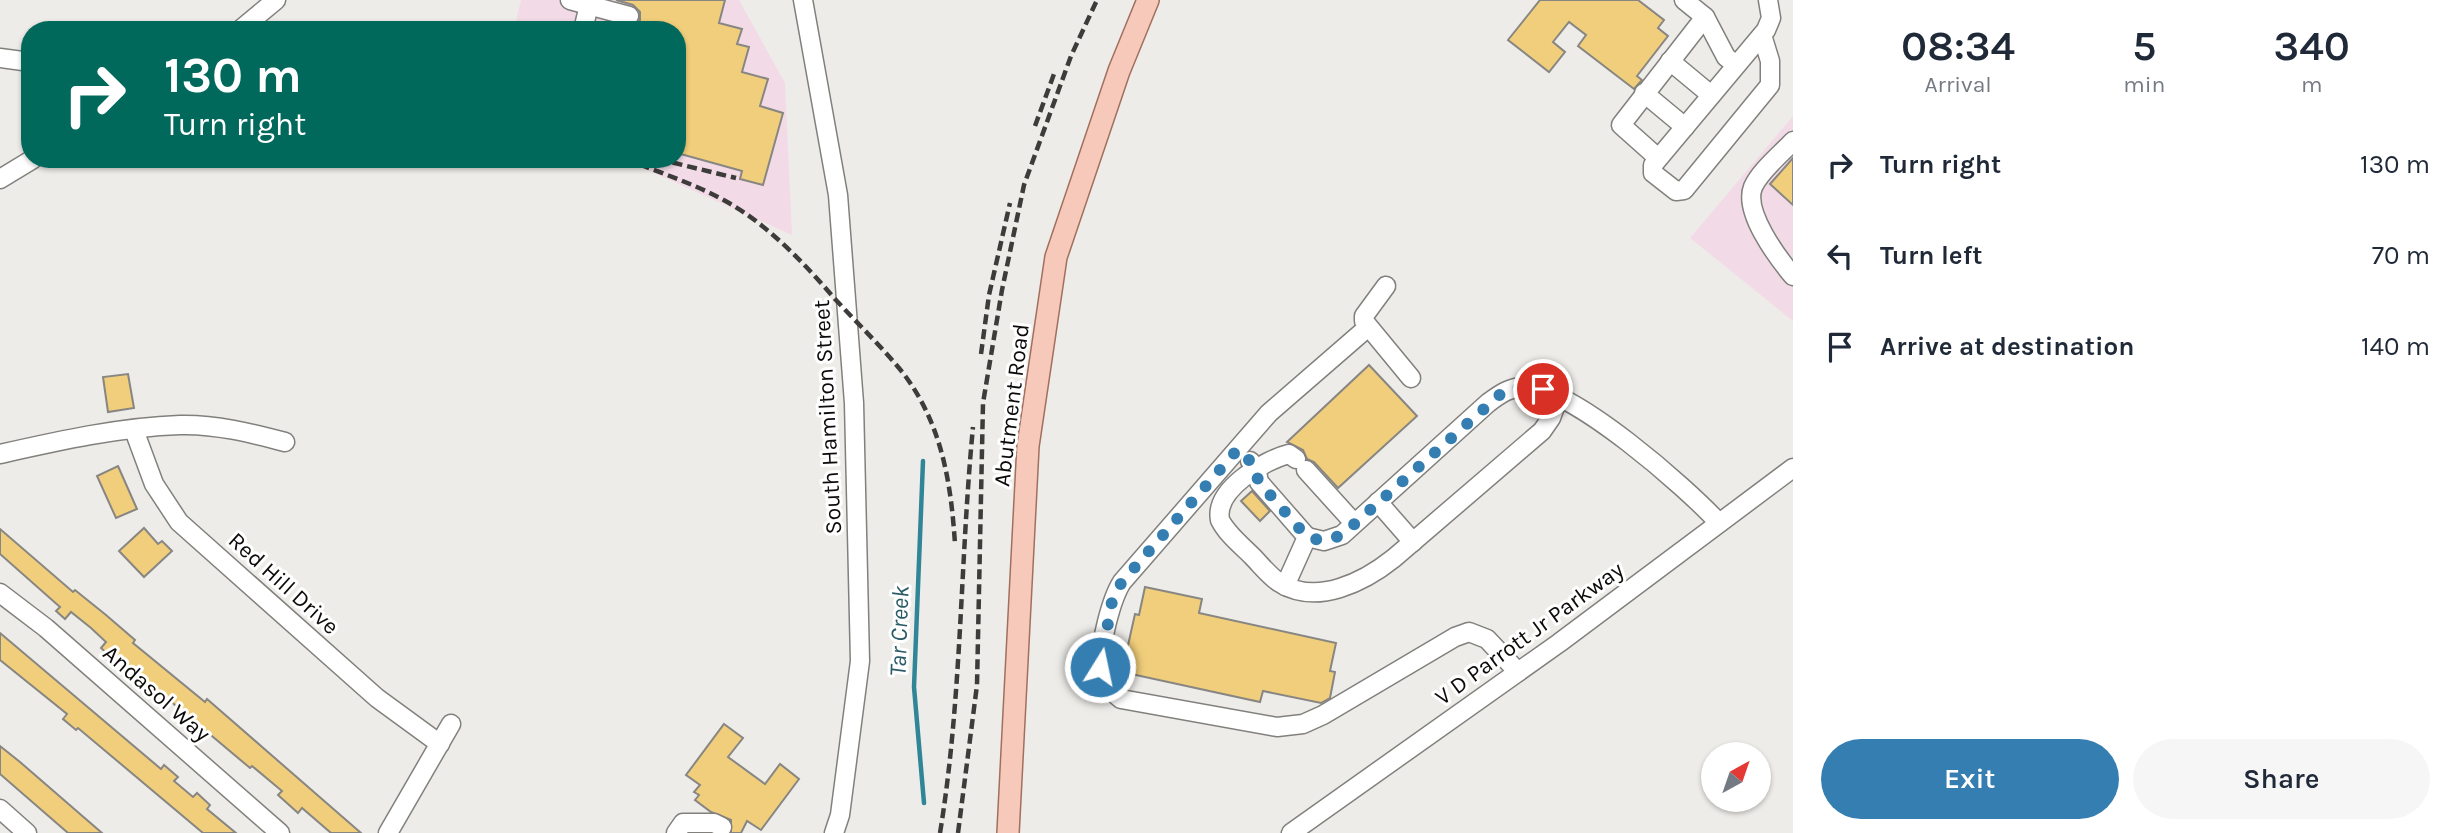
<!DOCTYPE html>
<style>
:root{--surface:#fff;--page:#f6f6f7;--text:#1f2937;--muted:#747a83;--accent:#347eb1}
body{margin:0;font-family:Karla,sans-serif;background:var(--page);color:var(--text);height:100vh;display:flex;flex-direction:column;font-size:26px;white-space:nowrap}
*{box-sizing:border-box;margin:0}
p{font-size:23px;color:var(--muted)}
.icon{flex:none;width:38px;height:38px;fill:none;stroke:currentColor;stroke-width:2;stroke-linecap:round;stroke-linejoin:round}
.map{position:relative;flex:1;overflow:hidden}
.drawer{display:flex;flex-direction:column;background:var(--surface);width:665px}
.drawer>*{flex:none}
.hud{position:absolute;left:21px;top:21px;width:665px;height:147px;border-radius:28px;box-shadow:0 2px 5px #0004;background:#00695c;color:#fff;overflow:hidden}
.needle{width:46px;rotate:40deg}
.controls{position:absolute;left:1701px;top:742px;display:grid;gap:14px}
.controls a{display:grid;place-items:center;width:70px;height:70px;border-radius:50%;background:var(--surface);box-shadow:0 2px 5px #0004;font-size:35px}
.pin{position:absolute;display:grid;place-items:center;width:60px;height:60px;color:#fff;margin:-30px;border:4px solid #fff;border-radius:50%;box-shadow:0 2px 7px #0007}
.me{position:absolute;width:77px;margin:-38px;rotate:10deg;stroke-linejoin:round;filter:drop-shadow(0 0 5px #0008)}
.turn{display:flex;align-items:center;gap:24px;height:147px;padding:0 28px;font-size:32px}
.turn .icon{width:91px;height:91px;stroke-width:2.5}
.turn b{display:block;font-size:49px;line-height:60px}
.eta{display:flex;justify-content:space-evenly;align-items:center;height:119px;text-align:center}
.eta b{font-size:42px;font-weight:600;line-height:49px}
.action{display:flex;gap:14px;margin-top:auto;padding:14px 28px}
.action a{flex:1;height:80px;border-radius:42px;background:var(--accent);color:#fff;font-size:28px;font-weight:600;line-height:80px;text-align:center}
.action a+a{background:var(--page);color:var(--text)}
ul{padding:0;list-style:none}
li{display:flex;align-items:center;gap:21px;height:91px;padding:0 28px}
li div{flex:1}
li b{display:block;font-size:26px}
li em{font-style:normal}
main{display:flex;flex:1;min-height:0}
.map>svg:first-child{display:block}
.industrial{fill:#f2dbe6}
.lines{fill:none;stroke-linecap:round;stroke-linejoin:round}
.stream{stroke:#308696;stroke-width:4.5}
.building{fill:#f1ce7b;stroke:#878682;stroke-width:2}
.minor-casing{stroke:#81807d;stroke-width:21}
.major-casing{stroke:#a16f5e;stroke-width:24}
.minor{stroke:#fff;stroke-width:18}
.major{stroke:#f7c9ba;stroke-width:21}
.rail{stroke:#3d3c3a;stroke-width:4.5;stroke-dasharray:10 5;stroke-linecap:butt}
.route{stroke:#347eb1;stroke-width:12;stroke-dasharray:0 21.6}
.labels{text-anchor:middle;stroke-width:6;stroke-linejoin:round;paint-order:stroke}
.street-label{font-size:23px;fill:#0c0b0a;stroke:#fff}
.water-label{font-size:24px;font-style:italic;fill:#2a5b66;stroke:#fff}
</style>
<main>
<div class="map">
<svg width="1793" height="833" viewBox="0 0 1793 833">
<rect width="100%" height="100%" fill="#eeece8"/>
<g class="industrial">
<polygon points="521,0 739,0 785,83 792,235 623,159 677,159 677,30 514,30"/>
<polygon points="1793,116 1793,321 1690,238"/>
</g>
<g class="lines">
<polyline class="stream" points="923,461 914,687 924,803"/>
</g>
<g class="building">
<polygon points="616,0 725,0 719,23 742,29 737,44 749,47 742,72 768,79 760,106 783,113 763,185 740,179 742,171 677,153 677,30 630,30 640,20 640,12 633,5"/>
<polygon points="1540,0 1638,0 1664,20 1658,28 1668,36 1637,76 1642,80 1634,89 1578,46 1586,35 1569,22 1553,42 1565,52 1549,72 1508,40"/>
<polygon points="1793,158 1793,205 1770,184"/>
<polygon points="1369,365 1417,416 1338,488 1314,462 1307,459 1303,450 1287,442"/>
<polygon points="128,374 134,408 108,412 103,377"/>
<polygon points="118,466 137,509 116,518 97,476"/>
<polygon points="1252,491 1270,511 1260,521 1241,501"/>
<polygon points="144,528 158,544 162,541 172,551 144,577 119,551"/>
<polygon points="0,529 73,592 75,590 106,615 135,640 133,643 205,702 207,699 361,833 331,833 302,808 298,813 278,795 282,791 252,766 250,768 119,658 116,662 101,648 106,642 91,628 71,612 65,619 56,611 60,607 0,554"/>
<polygon points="1145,587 1202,599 1199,613 1336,643 1330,671 1335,672 1330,698 1321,703 1263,691 1260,702 1122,672 1135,614 1139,615"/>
<polygon points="0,633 161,769 164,765 178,777 174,781 193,797 197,793 210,805 207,809 236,833 203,833 78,728 76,730 63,719 67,714 0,660"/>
<polygon points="724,724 743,738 728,757 765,784 780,764 799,779 761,830 747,821 741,833 731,833 731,820 711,812 695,800 699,795 694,792 700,785 686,775"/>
<polygon points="0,746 20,762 102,833 68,833 0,774"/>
</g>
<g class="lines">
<defs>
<g id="minor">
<polyline points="570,0 629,16"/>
<polyline points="803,0 838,195 854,403 860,661 840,815 834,833"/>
<polyline points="1684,0 1705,17 1726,57 1736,65"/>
<polyline points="240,30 276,0"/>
<polyline points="583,30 589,5"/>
<polyline points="1762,35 1770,61 1770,85 1684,190 1676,191 1653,173 1653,165 1766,30 1771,18 1768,0"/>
<polyline points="0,58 30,62"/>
<polyline points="1670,61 1711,95"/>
<polyline points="1644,93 1685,127"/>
<path d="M1793 141C1781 154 1760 171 1753 187 1743 212 1778 258 1793 276"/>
<polyline points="1658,158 1621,125 1705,17"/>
<polyline points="0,179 33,159"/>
<polyline points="1386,286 1364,316 1364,321 1411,378"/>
<path d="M1367 328 1269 413 1122 582C1111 599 1099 647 1101 667 1102 681 1111 691 1121 699L1277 727 1303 724 1323 715 1455 637 1469 632 1487 639 1518 672"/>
<polyline points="134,430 154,484 179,522 377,698 440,744"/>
<path d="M0 454C58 441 120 427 180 425 215 424 251 433 285 442"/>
<path d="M1296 459 1289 454C1265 460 1214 489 1220 520 1227 534 1241 545 1252 556 1261 565 1269 576 1280 583 1317 606 1364 582 1394 558L1542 431 1551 418 1559 396"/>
<polyline points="1250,461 1256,467 1259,482 1307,537 1285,586"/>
<polyline points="1306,470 1354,523"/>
<polyline points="1378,502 1413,542"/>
<path d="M1307 537 1324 541 1342 535 1488 403C1500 394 1511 386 1527 387 1574 389 1686 487 1719 523"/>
<polyline points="0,593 46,628 280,833"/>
<polyline points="0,809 27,833"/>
<polyline points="388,833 451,724"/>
<polyline points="676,833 683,823 714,823 722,827"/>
<polyline points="1291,833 1559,643 1793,468"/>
</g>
<polyline id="major" points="1008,833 1028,446 1056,257 1119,71 1148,0"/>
</defs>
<use href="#minor" class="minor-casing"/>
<use href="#major" class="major-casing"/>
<use href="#minor" class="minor"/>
<use href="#major" class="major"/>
<g class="rail">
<polyline points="1035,126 1054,74"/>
<path d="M626 159C660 173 696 184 729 203 769 226 805 264 835 299 858 324 882 347 903 373 942 424 951 483 955 544"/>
<polyline points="658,159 736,178"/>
<polyline points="981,354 989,295 1010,203"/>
<path d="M940 833C962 699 960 562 973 427"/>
<polyline points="958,833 977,685 983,403 1002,290 1024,185 1071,56 1097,0"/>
</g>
</g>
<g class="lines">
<polyline class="route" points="1100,667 1113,596 1122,582 1238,449 1256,467 1258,481 1307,537 1324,541 1342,535 1503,392 1513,387 1543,389"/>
</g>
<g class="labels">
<g class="street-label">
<text transform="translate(1011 405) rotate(-83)" y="8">Abutment Road</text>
<text transform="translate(827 417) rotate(-93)" y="8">South Hamilton Street</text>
<text transform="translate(284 583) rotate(42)" y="8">Red Hill Drive</text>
<text transform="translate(1529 633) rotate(-36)" y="8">V D Parrott Jr Parkway</text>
<text transform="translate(157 693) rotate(41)" y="8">Andasol Way</text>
</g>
<g class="water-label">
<text transform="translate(899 631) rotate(-88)" y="8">Tar Creek</text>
</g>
</g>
</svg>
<div class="controls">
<a><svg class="needle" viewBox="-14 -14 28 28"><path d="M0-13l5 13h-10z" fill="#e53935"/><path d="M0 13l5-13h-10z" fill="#747a83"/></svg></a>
</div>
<div class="pin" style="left:1543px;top:389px;background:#d93025"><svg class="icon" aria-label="arrive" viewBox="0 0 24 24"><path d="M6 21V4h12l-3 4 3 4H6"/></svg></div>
<svg class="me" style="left:1100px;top:667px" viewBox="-20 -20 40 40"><circle r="17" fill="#347eb1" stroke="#fff" stroke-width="3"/><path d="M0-11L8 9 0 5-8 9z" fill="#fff"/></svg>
<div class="hud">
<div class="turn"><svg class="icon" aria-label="right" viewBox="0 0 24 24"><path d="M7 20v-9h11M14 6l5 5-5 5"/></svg><div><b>130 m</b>Turn right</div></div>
</div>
</div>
<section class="drawer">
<div class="eta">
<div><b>08:34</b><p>Arrival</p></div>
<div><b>5</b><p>min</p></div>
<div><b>340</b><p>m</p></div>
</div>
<ul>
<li><svg class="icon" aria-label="right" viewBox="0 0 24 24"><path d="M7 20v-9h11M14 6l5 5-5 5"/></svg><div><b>Turn right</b></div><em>130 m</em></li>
<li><svg class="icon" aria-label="left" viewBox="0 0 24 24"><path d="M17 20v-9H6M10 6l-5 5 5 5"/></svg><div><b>Turn left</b></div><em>70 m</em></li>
<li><svg class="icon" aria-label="arrive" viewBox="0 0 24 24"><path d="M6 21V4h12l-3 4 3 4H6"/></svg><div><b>Arrive at destination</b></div><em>140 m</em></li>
</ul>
<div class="action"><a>Exit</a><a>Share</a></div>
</section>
</main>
